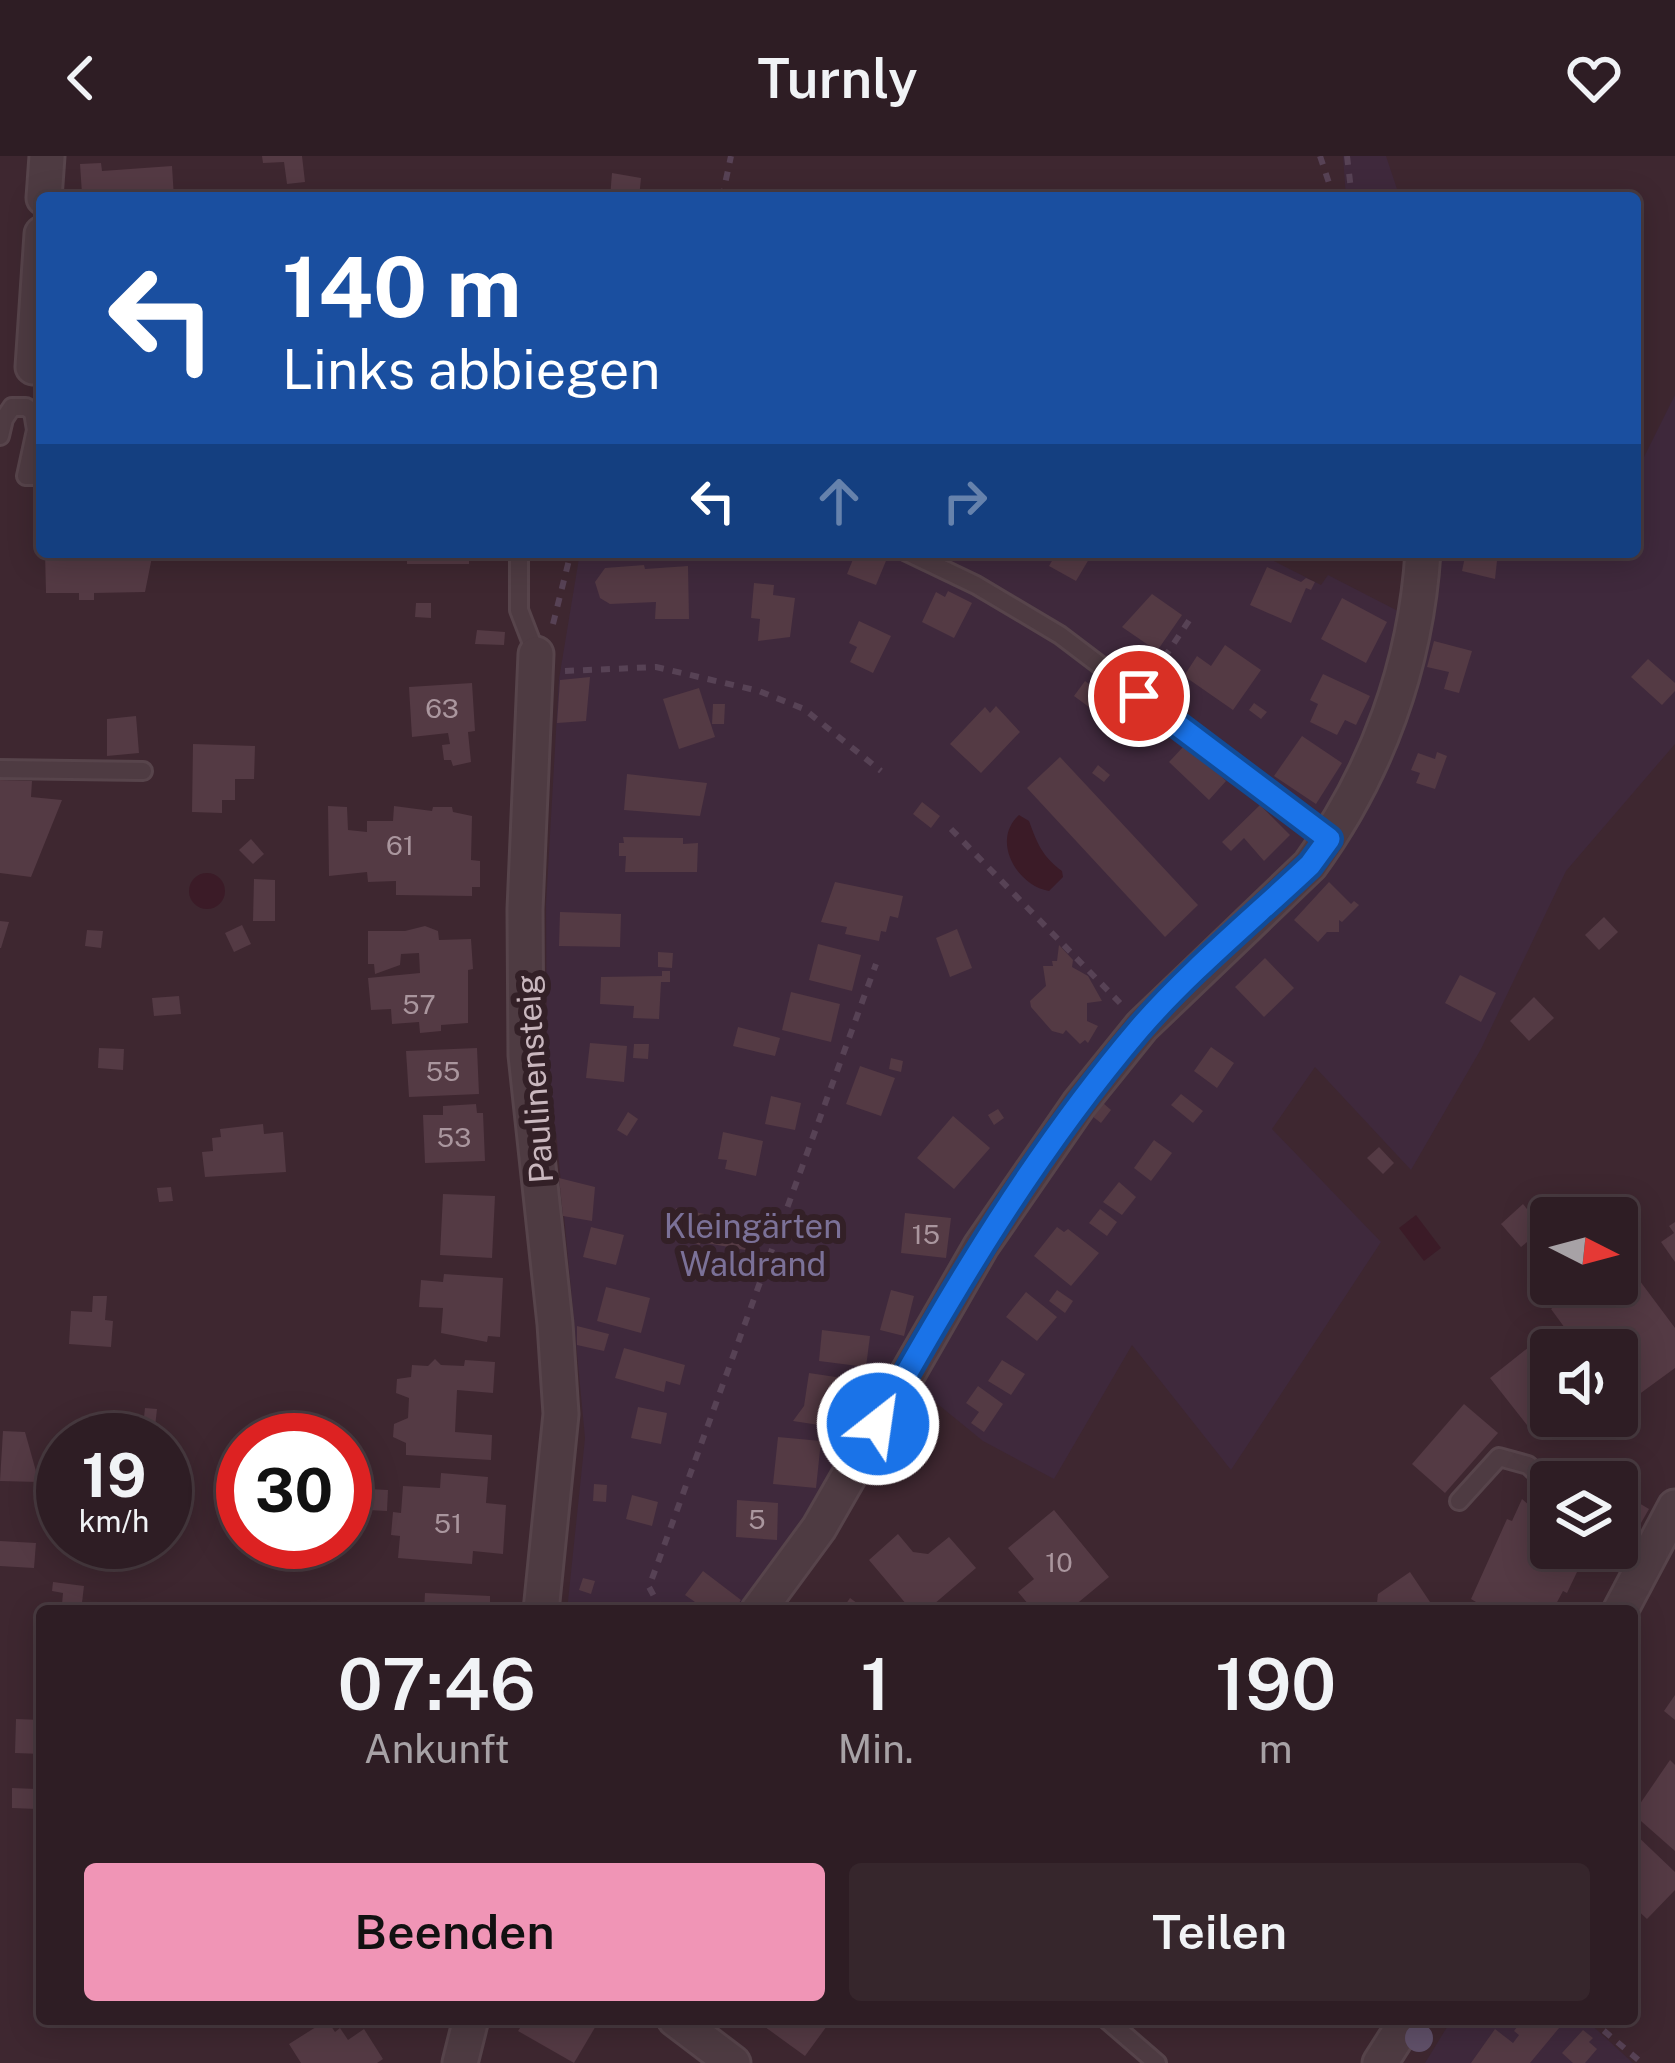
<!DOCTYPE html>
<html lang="de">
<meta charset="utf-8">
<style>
:root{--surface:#2e1d24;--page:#36262c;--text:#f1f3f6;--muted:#a7a2a6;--line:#493b41;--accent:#f095b6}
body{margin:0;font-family:"Public Sans",sans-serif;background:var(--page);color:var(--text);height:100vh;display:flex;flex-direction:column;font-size:45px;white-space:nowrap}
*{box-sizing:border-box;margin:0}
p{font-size:39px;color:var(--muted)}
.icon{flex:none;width:66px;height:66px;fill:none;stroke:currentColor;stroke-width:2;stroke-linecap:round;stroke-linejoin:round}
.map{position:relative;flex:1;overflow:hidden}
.sheet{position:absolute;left:36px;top:1449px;width:1602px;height:420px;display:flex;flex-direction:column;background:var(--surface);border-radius:12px;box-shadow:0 6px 30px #0003,0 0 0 3px var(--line)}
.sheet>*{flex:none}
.hud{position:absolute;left:36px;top:36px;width:1605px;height:366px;border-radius:12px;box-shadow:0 6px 30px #0003,0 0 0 3px var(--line);background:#1a4fa0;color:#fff;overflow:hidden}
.needle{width:78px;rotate:96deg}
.controls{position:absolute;left:1530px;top:1041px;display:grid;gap:24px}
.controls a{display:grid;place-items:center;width:108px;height:108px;border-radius:12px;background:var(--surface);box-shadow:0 6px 30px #0003,0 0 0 3px var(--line);font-size:60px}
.speed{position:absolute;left:36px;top:1257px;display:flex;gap:24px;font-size:60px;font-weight:700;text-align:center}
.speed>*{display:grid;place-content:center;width:156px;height:156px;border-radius:50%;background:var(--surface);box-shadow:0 6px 30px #0003,0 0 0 3px var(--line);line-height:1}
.speed small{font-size:30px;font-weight:400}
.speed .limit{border:18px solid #d22;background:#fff;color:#111}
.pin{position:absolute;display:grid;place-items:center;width:102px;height:102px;color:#fff;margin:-51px;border:6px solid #fff;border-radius:50%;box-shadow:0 3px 12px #0007}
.me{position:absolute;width:132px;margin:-66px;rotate:30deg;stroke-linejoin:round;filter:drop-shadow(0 0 9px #0008)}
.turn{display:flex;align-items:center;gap:42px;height:252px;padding:0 48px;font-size:54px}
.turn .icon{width:156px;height:156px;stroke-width:2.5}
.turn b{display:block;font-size:84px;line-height:102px}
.lanes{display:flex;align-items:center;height:114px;padding:0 48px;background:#0003;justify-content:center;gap:60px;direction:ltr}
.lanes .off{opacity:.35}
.eta{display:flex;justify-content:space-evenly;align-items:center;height:204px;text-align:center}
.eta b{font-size:72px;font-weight:600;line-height:84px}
.primary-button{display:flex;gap:24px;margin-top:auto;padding:24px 48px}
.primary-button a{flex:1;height:138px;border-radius:12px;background:var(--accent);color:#111;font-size:48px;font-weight:600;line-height:138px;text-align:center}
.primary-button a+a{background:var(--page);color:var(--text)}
header{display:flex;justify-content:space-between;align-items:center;height:156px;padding:0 48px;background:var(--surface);font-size:54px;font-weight:600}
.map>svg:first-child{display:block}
.green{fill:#3f293c}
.water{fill:#3b1b27}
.building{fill:#543a44}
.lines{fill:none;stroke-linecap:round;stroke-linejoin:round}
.lane-casing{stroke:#57444b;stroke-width:22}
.street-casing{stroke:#57444b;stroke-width:39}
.path{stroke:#574255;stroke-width:6;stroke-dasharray:9 9;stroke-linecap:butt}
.lane{stroke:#4e3b42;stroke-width:16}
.street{stroke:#4e3b42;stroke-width:33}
.tree{fill:#605069}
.route-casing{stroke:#114b97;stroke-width:30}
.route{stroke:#1a73e8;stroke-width:21}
.labels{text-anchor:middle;stroke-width:12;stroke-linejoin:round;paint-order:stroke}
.number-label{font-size:27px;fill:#aa969e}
.street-label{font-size:33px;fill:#c9b7be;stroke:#332027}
.park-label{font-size:33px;fill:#7b7198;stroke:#332027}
</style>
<header><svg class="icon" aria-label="back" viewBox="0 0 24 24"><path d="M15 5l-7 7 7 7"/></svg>Turnly<svg class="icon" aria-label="heart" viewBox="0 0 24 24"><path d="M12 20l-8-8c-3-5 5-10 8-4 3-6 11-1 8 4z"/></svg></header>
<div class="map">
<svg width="1675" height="1907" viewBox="0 0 1675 1907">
<rect width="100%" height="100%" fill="#3e2730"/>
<g class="green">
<polygon points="1343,0 1386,0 1400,42 1346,42"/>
<path d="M1675 239V588L1566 715 1481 893 1411 1014 1315 911 1272 973 1381 1086 1231 1314 1132 1189 1054 1323 983 1285 913 1228C971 1128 1032 1029 1104 937 1147 882 1200 836 1253 789L1230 766 1135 855 1017 1005 813 1353 746 1455H567L585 1282 557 985 547 919 546 748 559 523 580 396H1256L1321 429 1328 419 1396 454 1428 463 1435 396H1635V319Z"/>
<polygon points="1452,1863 1585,1863 1633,1907 1425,1907"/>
</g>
<g class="water">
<path d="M1019 659 1029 665C1037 687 1042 700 1062 715L1063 721 1049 735C1016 729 991 684 1019 659Z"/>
<circle cx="207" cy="735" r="18"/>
<polygon points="1416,1059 1441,1092 1424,1105 1399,1072"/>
</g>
<g class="building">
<polygon points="262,0 302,0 305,26 287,28 284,6 263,7"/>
<polygon points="101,7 102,15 172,10 174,42 82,38 80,8"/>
<polygon points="612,17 641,22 639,42 610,42"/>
<polygon points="45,396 153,396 145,436 94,437 94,444 79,444 79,437 46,437"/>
<rect x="407" y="396" width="62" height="12"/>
<polygon points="856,396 888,400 876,429 847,418"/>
<polygon points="1057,396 1092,398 1076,425 1049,410"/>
<polygon points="1466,396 1498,396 1495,423 1462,415"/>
<polygon points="644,409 645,413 688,410 689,463 655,463 656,446 610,448 600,442 595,426 605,412"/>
<polygon points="1267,411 1301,426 1306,422 1315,426 1311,434 1306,432 1291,467 1250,449"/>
<polygon points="754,427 774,429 773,439 795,442 790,481 758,485 760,463 751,462"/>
<polygon points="948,435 972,447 954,482 922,466 936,436 945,441"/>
<polygon points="1152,438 1182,459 1157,495 1122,471"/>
<polygon points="1342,442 1387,466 1366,507 1321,483"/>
<polygon points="416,447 431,447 431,462 415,461"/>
<polygon points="859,465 891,480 873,517 850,506 857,491 849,487"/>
<polygon points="477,474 505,476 504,489 475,488"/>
<polygon points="1434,485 1472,495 1459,537 1444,533 1449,516 1427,511"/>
<polygon points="1225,489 1261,514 1233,554 1184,520 1197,500 1211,510"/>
<polygon points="1648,503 1675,527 1675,535 1662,549 1631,521"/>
<polygon points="1323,518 1370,540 1356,569 1345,564 1337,579 1310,566 1318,548 1310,544"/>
<polygon points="590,521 586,565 557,567 560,524"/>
<polygon points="1085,525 1123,553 1112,568 1074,540"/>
<polygon points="472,527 475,575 468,576 471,606 453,610 451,604 444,604 442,589 450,588 448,577 412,581 409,531"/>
<polygon points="699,532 715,581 679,593 663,543"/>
<polygon points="1254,547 1267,556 1261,563 1249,554"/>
<polygon points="713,548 725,548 724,568 712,568"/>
<polygon points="996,550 1020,576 981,617 950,588 985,551 990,557"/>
<polygon points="136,560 139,597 107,600 107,563"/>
<polygon points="1302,580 1342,607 1316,648 1274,620"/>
<polygon points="193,588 255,590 254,623 235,623 235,644 222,644 222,657 192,656"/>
<polygon points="1184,590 1194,600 1198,597 1226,625 1209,644 1169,606"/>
<polygon points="1437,596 1447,600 1435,633 1416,627 1420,617 1411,614 1418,597 1435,603"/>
<polygon points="1060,601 1198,749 1165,781 1027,632"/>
<polygon points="1098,609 1110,619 1104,626 1092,617"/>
<polygon points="627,618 707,627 700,660 624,654"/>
<polygon points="0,624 32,625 31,641 62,644 31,721 0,717"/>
<polygon points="922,646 940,660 931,672 913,658"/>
<polygon points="1260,649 1290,679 1264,705 1244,682 1231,695 1222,686"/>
<polygon points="328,650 347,651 348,674 367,676 367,665 393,665 394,650 432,655 433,651 452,651 453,656 472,660 471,704 480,705 480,731 472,731 472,740 396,739 396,725 368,726 367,716 329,720"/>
<polygon points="623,681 683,682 683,688 698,687 697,716 625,716 626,700 619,700 619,687 624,687"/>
<polygon points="251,683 264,698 253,708 239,694"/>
<polygon points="254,723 275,724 275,765 253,765"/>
<polygon points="835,726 903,740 898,762 890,760 886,776 881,775 879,785 845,778 847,771 821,766"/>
<polygon points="1329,726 1351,748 1354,745 1359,749 1342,766 1339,764 1339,776 1327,776 1318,786 1294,764"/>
<polygon points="560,756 621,758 620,791 559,790"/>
<polygon points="1604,761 1618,776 1599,794 1585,779"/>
<polygon points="0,765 9,766 1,792 0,792"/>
<polygon points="242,769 251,788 234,796 225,777"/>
<polygon points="425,770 438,775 439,784 471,783 473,813 468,814 468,867 441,869 441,875 420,877 419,866 392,868 391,853 371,854 368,822 420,817 419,797 401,798 400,809 375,818 374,808 368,808 368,775 405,775"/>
<polygon points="957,773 972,812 950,821 936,782"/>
<polygon points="87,774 103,775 101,792 85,790"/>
<polygon points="818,788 861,799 852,835 809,824"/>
<polygon points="1059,789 1073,804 1072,811 1088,820 1102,845 1087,847 1087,865 1098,870 1088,887 1085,884 1080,888 1066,874 1063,878 1052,875 1031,851 1030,845 1046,830 1043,810 1053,810 1052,805 1057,805"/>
<polygon points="658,796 673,797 672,812 658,811"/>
<polygon points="1265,802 1294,832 1264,861 1235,831"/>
<polygon points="662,815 670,815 670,826 661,826 659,863 633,862 634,850 600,848 601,821 662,820"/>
<polygon points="1460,819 1496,837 1481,866 1445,847"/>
<polygon points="791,836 840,848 831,886 782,874"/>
<polygon points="179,840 181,858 154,860 152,842"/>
<polygon points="1534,841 1554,862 1529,885 1510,865"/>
<polygon points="738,871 780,882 775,900 733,890"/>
<polygon points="590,887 627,890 624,926 586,922"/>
<polygon points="634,888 649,888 648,903 633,902"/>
<polygon points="1211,891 1234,907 1217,932 1194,915"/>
<polygon points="99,892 124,893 123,914 98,912"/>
<polygon points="477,892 479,938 409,941 406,895"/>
<polygon points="891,902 903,905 901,916 889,913"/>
<polygon points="860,910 895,922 881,960 846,948"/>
<polygon points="1181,938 1203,955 1193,967 1171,949"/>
<polygon points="771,940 801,947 795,974 765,968"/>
<polygon points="1103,947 1111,954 1101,967 1092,960"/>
<polygon points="476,948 477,957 483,957 485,1005 425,1007 423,959 443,959 443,950"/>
<polygon points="998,953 1004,962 994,969 988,959"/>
<polygon points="628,956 638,963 627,980 617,974"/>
<polygon points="953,960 990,992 954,1033 917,1002"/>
<polygon points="263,968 264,978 283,976 286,1016 205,1021 202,996 213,995 212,982 221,981 220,973"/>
<polygon points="723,976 763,985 756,1020 725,1013 727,1004 718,1003"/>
<polygon points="1154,984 1172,997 1151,1025 1134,1012"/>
<polygon points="1379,991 1394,1007 1383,1018 1367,1002"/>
<polygon points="559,1022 595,1031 592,1065 563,1060"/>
<polygon points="1119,1026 1136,1041 1122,1059 1103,1046"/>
<polygon points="171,1031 173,1045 159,1046 157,1032"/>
<polygon points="443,1038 495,1040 492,1102 440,1099"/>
<polygon points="1523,1048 1543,1073 1521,1091 1501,1068"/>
<polygon points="676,1052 747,1067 746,1072 755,1074 751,1095 701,1086 700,1089 670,1079"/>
<polygon points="1100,1053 1117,1066 1107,1080 1089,1067"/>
<polygon points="905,1057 951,1062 946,1102 901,1097"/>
<polygon points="1675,1066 1675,1106 1661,1086 1674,1077 1669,1070"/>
<polygon points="591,1071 624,1079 616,1109 583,1101"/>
<polygon points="1057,1071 1064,1076 1068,1073 1099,1097 1071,1130 1034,1100"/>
<polygon points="1622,1101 1675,1172 1675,1212 1623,1250 1617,1243 1617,1194 1581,1194 1551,1153 1571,1138 1575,1144 1597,1128 1617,1128 1617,1105"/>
<polygon points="444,1118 503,1122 500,1181 488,1180 487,1186 441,1177 443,1152 419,1151 421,1124 443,1126"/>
<polygon points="606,1131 650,1142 641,1177 597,1165"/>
<polygon points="891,1134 914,1140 904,1180 880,1174"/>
<polygon points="1057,1134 1073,1145 1065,1157 1049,1145"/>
<polygon points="1026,1136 1057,1161 1037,1185 1006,1161"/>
<polygon points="93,1140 107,1140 105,1164 113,1165 111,1191 69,1188 71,1155 92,1156"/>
<polygon points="577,1170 609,1178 604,1195 577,1189"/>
<polygon points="822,1174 870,1180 866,1211 819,1205"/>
<polygon points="1534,1187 1551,1209 1551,1260 1558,1260 1534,1278 1490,1222"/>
<polygon points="624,1192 685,1209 680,1229 666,1225 664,1236 615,1222"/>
<polygon points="435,1203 441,1209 464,1210 465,1204 495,1206 493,1237 457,1234 455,1276 492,1279 491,1304 406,1299 406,1287 393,1281 394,1268 408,1262 409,1242 396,1237 397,1223 411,1221 412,1209 428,1210"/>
<polygon points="1002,1204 1025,1218 1011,1239 988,1225"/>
<polygon points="809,1217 849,1223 852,1230 847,1260 834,1258 832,1271 793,1265 804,1250"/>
<polygon points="978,1230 1003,1248 984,1276 971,1267 979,1256 966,1247"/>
<polygon points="1464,1248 1498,1277 1445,1337 1412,1308"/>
<polygon points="638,1251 667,1257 661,1288 631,1282"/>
<polygon points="145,1252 157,1253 155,1271 143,1270"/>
<polygon points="3,1275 25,1276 39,1326 0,1325"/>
<polygon points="778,1281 821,1285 816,1332 773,1328"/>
<polygon points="441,1317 488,1321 486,1347 506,1349 503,1398 473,1395 472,1408 398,1402 400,1380 391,1379 393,1356 401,1357 403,1330 440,1332"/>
<polygon points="594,1328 607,1329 606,1346 593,1345"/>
<polygon points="369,1333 388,1334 387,1355 368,1354"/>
<polygon points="1617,1334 1649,1353 1629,1388 1617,1378"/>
<polygon points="632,1339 658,1346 652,1370 626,1363"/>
<polygon points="1522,1343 1551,1368 1551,1392 1587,1395 1567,1437 1563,1435 1555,1450 1565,1455 1472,1455 1476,1446 1471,1443 1507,1363 1512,1365"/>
<polygon points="737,1344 778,1347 777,1384 736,1381"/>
<polygon points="1054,1354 1109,1421 1068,1455 1034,1455 1018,1436 1034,1423 1008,1392"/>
<polygon points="898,1378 913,1396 928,1398 949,1381 976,1412 926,1455 912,1455 869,1404"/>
<polygon points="0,1385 36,1387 34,1412 0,1410"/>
<polygon points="703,1415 741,1444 733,1455 697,1455 695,1446 685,1439"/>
<polygon points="1410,1416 1436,1455 1376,1455 1378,1438"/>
<polygon points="583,1422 595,1425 591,1438 579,1434"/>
<polygon points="53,1426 84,1430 81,1455 69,1455 70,1449 62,1448 63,1437 52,1435"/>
<polygon points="425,1437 490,1440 490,1455 424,1455"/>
<polygon points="850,1442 868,1455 841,1455"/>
<polygon points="1675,1539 1675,1564 1664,1555"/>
<polygon points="16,1563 42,1564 42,1598 15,1597"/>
<polygon points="1670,1604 1675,1609 1675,1695 1633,1658"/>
<polygon points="12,1632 37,1633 37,1653 12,1652"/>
<polygon points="1632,1675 1675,1716 1675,1734 1647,1763 1632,1749"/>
<polygon points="526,1863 600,1863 574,1907 518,1875"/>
<polygon points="754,1863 832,1863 805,1900"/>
<polygon points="1523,1863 1564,1866 1530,1907 1471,1907 1495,1873 1513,1887 1519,1879 1514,1875"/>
<polygon points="327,1864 335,1876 340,1872 348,1884 364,1873 383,1903 377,1907 301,1907 289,1888"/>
<polygon points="1583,1874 1593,1882 1589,1886 1597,1893 1585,1907 1573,1907 1562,1897"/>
</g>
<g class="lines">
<defs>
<g id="lane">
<polyline points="0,280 4,263 12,251 26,251 33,256 36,274 26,320 42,320"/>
<polyline points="519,396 519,454 536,498"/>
<polyline points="907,396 976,429 1060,479 1329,683"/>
<polyline points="0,613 143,615"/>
<polyline points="1459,1345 1499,1301 1528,1309 1551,1330"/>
<polyline points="1617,1391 1639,1412"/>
<polyline points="1106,1863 1157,1907"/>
</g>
<g id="street">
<polyline points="44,42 47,0"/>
<polyline points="33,211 42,78"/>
<polyline points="536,498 525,753 526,899 555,1168 561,1258 541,1455"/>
<path d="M758 1455 819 1372 981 1090 1079 948 1142 870 1310 709C1377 617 1416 509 1423 396"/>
<polyline points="1620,1455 1675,1351"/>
<polyline points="675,1863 733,1907"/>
<polyline points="460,1907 471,1863"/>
<polyline points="1380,1907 1408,1863"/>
</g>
</defs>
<use href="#lane" class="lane-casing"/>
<use href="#street" class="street-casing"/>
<g class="path">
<polyline points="1320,0 1334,42"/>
<polyline points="1347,0 1352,42"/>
<polyline points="722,42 731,0"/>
<polyline points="553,468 571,396"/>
<polyline points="565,515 656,511 759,535 804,553 881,615"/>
<polyline points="1154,517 1192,460"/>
<polyline points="951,673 1120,847"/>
<polyline points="662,1455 649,1431 876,808"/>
<polyline points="1590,1863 1642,1907"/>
</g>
<use href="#lane" class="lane"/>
<use href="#street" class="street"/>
</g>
<circle class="tree" cx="1419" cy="1882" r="14"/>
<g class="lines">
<defs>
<path id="route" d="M878 1268C955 1130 1036 994 1139 873 1187 817 1256 760 1310 709L1329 683 1139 540"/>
</defs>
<use href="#route" class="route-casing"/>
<use href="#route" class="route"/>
</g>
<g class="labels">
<g class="number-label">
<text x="442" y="562">63</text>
<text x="400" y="699">61</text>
<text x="419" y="858">57</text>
<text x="443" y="925">55</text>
<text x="454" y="991">53</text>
<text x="926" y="1088">15</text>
<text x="757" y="1373">5</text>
<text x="448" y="1377">51</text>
<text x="1059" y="1416">10</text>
</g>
<g class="street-label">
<text transform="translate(534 923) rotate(-94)" y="12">Paulinensteig</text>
</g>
<g class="park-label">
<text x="753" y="1082">Kleingärten<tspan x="753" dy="38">Waldrand</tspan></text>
</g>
</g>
</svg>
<div class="controls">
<a><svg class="needle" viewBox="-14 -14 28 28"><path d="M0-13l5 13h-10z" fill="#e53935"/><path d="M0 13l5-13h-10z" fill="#a7a2a6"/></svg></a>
<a><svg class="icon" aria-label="sound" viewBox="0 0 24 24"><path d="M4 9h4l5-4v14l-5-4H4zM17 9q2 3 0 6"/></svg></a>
<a><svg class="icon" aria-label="layers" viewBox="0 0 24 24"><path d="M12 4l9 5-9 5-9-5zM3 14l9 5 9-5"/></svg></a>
</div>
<div class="speed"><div>19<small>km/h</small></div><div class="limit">30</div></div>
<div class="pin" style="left:1139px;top:540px;background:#d93025"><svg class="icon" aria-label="arrive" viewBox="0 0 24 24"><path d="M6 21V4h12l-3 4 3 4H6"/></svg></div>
<svg class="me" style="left:878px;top:1268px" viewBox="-20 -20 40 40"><circle r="17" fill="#1a73e8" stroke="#fff" stroke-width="3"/><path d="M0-11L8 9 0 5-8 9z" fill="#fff"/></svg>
<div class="hud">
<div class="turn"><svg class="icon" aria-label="left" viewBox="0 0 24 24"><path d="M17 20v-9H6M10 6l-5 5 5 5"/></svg><div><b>140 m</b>Links abbiegen</div></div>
<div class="lanes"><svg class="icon" aria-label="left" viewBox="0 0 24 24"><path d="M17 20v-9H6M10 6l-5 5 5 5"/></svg><svg class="icon off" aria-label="ahead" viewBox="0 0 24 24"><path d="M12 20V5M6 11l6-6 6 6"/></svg><svg class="icon off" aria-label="right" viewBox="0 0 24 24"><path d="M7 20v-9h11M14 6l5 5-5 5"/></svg></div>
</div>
<section class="sheet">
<div class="eta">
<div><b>07:46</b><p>Ankunft</p></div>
<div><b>1</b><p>Min.</p></div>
<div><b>190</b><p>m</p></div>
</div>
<div class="primary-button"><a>Beenden</a><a>Teilen</a></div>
</section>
</div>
